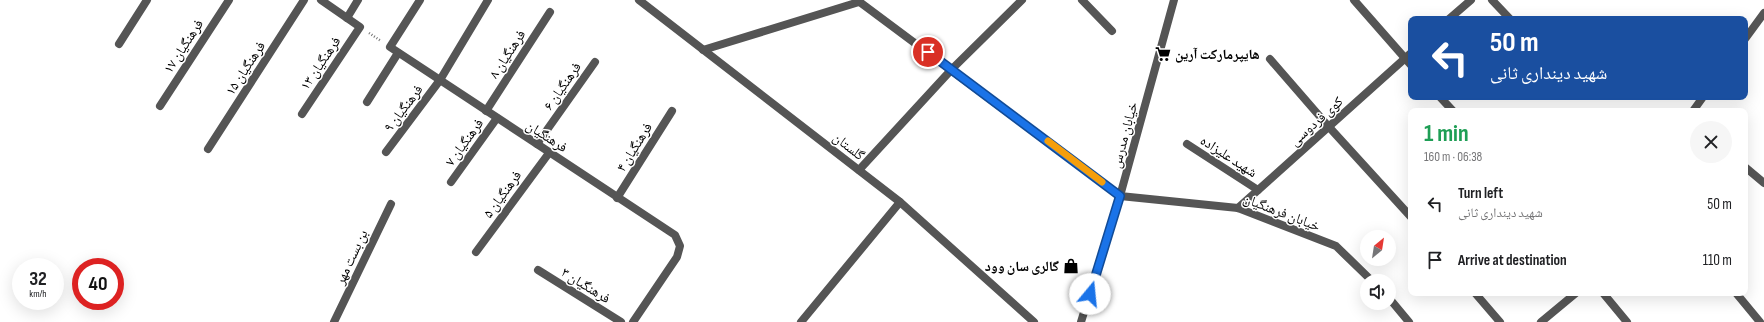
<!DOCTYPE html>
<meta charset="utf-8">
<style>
:root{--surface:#fff;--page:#f6f6f6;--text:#202124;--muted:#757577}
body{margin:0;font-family:"Sofia Sans Condensed","Noto Naskh Arabic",sans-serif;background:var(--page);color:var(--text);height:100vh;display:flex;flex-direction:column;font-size:15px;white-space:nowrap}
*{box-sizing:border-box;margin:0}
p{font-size:13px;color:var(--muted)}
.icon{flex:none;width:22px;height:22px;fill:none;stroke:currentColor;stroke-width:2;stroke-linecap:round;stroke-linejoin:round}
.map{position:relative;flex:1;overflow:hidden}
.side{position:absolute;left:1408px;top:108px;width:340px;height:188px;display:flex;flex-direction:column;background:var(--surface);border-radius:8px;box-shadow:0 4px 16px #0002}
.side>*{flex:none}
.hud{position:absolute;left:1408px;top:16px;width:340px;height:84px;border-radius:8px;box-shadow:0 4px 16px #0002;background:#1a4fa0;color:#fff;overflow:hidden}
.needle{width:26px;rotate:30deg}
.fabs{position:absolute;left:1360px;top:230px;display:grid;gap:8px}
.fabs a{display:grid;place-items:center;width:36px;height:36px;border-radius:50%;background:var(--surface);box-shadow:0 4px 16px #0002;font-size:20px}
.speed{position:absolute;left:12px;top:258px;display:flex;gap:8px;font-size:20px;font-weight:700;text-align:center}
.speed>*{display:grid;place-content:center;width:52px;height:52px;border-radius:50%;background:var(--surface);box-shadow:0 4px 16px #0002;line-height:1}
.speed small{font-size:10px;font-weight:400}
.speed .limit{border:6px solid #d22;background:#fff;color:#111}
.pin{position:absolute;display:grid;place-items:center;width:34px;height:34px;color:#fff;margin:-17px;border:2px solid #fff;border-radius:50%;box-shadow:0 1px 4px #0007}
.me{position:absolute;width:44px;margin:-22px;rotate:17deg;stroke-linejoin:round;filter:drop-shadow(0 0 3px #0008)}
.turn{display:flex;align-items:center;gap:14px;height:84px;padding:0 16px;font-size:18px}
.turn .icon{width:52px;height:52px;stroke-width:2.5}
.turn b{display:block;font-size:28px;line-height:34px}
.round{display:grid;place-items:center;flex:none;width:42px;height:42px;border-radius:21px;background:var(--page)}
.summary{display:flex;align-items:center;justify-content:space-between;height:68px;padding:0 16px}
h1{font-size:24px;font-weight:700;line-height:30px;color:#1e9e55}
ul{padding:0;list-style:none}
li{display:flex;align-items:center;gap:12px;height:56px;padding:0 16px}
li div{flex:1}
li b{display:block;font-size:15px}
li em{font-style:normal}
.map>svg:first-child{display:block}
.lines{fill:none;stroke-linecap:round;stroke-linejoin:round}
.path{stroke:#777;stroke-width:2.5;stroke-dasharray:1 2;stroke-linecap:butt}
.service{stroke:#555;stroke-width:8}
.minor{stroke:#555;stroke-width:8}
.tertiary{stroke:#555;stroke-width:8}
.route-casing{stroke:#114b97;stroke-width:10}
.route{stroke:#1a73e8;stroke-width:7}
.slow{stroke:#f59e0b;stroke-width:7}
.labels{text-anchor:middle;stroke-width:3;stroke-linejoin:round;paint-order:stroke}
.street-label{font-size:14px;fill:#000;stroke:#fff}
.poi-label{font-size:14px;font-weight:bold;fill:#000;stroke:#fff;text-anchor:start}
</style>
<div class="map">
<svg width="1764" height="322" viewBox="0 0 1764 322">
<rect width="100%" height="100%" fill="#fff"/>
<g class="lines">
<polyline class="path" points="369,33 381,41"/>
<g class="service">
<polyline points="160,106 229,0"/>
<polyline points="208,149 304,0"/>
<polyline points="1475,293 1500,322"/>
<polyline points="1603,293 1627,322"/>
<polyline points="1736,293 1760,322"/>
</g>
<g class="minor">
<polyline points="420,0 390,47 675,235 680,246 677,257 633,322"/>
<polyline points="639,0 900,202 1034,322"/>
<polyline points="857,0 1120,196"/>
<polyline points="1082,0 1112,31"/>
<polyline points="1354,0 1411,65"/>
<polyline points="1492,0 1510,19"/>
<polyline points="347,18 358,0"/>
<polyline points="1449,19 1471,0"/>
<polyline points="1745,39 1764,13"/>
<polyline points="119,44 147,0"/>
<polyline points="703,50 859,2"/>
<polyline points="1270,59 1329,127 1411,217"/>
<polyline points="1440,97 1453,111"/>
<polyline points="367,102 398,53"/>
<polyline points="486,111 550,12"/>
<polyline points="1693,111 1703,97"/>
<polyline points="302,114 360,27 321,0"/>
<polyline points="537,144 595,62"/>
<polyline points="1187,144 1258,190"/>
<polyline points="386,152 440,80 488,0"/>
<polyline points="1745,167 1764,183"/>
<polyline points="859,170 952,69 1022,0"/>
<polyline points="451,182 497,118"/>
<polyline points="617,198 672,111"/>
<polyline points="1238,208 1411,53"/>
<polyline points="476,252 549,153"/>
<polyline points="538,270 621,322"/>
<polyline points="334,322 391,204"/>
<polyline points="801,322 900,202"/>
<polyline points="1541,322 1576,293"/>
</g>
<g class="tertiary">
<polyline points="1120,196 1238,208 1336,246 1372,281"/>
<polyline points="1389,298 1409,322"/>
<polyline points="1081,322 1120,196 1174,0"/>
</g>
</g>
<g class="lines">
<defs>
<polyline id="route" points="928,52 1120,196 1090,294"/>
</defs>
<use href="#route" class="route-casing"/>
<use href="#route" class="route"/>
<polyline class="slow" points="1048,141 1102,182"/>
</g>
<defs>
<symbol id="supermarket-bare" viewBox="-9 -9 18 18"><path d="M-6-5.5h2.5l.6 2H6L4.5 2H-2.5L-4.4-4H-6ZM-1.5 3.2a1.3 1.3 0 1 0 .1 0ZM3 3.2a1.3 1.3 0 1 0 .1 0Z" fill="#000" stroke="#fff" stroke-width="2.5" paint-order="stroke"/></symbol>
<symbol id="shop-bare" viewBox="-9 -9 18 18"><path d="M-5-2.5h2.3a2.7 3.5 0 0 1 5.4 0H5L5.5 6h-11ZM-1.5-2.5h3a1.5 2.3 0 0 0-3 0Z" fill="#000" stroke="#fff" stroke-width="2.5" paint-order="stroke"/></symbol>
</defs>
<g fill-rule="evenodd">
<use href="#supermarket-bare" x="1152" y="43" width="22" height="22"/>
<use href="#shop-bare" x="1060" y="255" width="22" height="22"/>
</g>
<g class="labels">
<g class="street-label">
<text transform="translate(183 46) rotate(-57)" y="5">فرهنگیان ۱۷</text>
<text transform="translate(507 54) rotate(-57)" y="5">فرهنگیان ۸</text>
<text transform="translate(320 63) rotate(-56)" y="5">فرهنگیان ۱۳</text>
<text transform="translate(245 68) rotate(-57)" y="5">فرهنگیان ۱۵</text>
<text transform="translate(562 86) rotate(-55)" y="5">فرهنگیان ۶</text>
<text transform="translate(403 108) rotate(-53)" y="5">فرهنگیان ۹</text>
<text transform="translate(1316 121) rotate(-42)" y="5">کوی فردوسی</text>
<text transform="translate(1124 135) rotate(-75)" y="5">خیابان مدرس</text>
<text transform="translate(547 136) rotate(33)" y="5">فرهنگیان</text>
<text transform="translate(464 142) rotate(-54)" y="5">فرهنگیان ۷</text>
<text transform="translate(849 146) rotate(38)" y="5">گلستان</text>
<text transform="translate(634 147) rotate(-58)" y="5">فرهنگیان ۴</text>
<text transform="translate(1229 156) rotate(33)" y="5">شهید علیزاده</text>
<text transform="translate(502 194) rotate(-54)" y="5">فرهنگیان ۵</text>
<text transform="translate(1282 212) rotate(21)" y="5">خیابان فرهنگیان</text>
<text transform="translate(351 257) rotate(-65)" y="5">بن بست مهر</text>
<text transform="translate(586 285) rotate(32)" y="5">فرهنگیان ۳</text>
</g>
<g class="poi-label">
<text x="1175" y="59">هایپرمارکت آرین</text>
<text x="1059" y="271" text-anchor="end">گالری سان وود</text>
</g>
</g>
</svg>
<div class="fabs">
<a><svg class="needle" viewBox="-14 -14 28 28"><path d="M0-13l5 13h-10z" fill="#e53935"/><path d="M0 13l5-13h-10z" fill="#757577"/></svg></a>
<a><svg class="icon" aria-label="sound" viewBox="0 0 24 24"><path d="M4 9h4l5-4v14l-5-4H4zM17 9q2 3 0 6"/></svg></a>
</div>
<div class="speed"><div>32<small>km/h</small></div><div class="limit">40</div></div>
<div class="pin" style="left:928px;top:52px;background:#d93025"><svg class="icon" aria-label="arrive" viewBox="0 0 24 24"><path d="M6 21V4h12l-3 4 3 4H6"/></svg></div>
<svg class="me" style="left:1090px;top:294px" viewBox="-20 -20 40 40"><circle r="19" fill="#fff"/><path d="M0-13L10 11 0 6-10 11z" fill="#1a73e8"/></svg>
<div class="hud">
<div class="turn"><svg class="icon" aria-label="left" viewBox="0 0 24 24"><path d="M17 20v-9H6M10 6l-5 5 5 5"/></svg><div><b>50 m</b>شهید دینداری ثانی</div></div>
</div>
<section class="side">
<div class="summary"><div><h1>1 min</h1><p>160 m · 06:38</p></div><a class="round"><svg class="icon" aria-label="close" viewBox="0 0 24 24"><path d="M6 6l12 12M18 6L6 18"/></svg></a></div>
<ul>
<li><svg class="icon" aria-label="left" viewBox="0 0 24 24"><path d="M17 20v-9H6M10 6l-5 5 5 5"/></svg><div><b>Turn left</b><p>شهید دینداری ثانی</p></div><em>50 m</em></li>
<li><svg class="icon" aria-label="arrive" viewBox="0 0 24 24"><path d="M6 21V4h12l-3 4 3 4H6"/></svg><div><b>Arrive at destination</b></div><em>110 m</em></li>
</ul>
</section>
</div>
